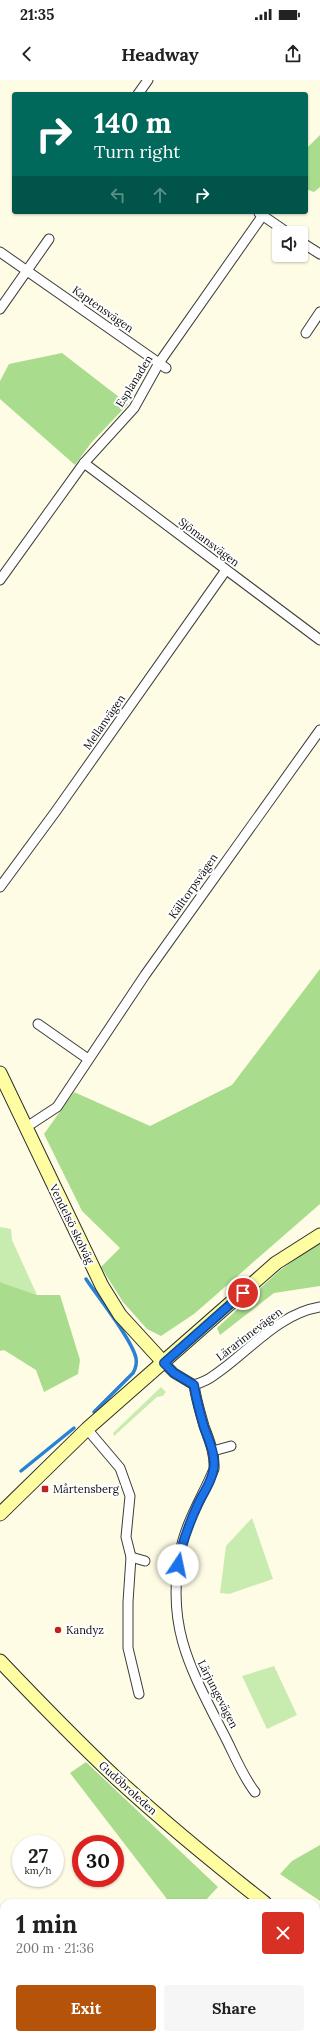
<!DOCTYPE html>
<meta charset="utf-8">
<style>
:root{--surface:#fff;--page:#f6f6f6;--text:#222;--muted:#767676;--accent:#b45309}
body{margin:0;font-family:Lora,serif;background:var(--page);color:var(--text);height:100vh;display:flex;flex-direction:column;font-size:15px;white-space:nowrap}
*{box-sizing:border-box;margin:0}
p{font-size:13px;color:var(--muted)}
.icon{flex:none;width:22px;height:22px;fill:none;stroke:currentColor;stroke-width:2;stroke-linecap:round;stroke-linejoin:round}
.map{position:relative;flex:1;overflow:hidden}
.sheet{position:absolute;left:0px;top:1819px;width:320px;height:140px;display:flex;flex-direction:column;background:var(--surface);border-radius:12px 12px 0 0;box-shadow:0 1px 3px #0004}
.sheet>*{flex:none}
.banner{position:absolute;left:12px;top:12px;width:296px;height:122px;border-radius:4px;box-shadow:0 1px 3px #0004;background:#00695c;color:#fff;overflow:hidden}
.controls{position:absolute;left:272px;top:146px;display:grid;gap:8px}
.controls a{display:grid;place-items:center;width:36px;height:36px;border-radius:4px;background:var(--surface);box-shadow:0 1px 3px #0004;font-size:20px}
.speed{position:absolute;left:12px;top:1755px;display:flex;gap:8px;font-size:20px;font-weight:700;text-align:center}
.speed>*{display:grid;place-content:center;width:52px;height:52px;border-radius:50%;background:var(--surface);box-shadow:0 1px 3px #0004;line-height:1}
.speed small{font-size:10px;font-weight:400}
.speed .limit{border:6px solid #d22;background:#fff;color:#111}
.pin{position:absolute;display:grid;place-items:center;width:34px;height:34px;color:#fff;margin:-17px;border:2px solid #fff;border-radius:50%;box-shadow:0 1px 4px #0007}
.me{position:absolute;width:44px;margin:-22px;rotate:11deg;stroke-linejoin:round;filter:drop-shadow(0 0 3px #0008)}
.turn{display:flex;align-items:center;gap:14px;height:84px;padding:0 16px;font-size:18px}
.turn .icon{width:52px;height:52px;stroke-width:2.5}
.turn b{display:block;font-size:28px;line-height:34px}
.lanes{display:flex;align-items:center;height:38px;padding:0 16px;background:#0003;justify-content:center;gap:20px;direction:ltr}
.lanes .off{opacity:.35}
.round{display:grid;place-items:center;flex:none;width:42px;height:42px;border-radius:4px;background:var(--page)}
.headline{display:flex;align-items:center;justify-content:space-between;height:68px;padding:0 16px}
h1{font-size:24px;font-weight:700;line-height:30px}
.primary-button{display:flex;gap:8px;margin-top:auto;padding:8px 16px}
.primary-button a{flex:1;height:46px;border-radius:4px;background:var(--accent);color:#fff;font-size:16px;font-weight:700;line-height:46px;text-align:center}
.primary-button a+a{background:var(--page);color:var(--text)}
.status{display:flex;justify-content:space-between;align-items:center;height:28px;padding:0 20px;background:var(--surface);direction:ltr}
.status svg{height:11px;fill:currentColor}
header{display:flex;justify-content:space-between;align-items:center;height:52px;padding:0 16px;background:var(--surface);font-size:18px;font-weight:700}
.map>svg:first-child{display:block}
.green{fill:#c8ebaf}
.forest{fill:#aadc8d}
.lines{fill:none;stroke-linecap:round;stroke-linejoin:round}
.stream{stroke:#2b82d4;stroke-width:3.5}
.street-casing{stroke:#3d3d3d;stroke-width:11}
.secondary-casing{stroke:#2c2c2c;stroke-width:15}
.street{stroke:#fff;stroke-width:9}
.secondary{stroke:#fffda1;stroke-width:13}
.route-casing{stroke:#114b97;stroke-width:10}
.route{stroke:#1a73e8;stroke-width:7}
.poi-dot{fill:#c0231c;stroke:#fff;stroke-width:1.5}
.labels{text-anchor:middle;stroke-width:4;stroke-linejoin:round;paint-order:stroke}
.street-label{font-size:11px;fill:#0a0a0a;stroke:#fff}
.poi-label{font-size:11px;fill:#0a0a0a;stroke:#fff;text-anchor:start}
</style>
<div class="status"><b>21:35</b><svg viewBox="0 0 49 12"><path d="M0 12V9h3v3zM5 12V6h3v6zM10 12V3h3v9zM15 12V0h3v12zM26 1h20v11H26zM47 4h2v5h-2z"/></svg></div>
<header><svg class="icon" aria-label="back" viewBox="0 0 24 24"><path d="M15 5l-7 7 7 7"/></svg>Headway<svg class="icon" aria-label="share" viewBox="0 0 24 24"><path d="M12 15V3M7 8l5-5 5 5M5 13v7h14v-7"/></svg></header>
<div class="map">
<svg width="320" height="1959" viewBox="0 0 320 1959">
<rect width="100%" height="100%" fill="#fffce6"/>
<g class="green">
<polygon points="0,1147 11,1149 12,1160 37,1215 0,1202"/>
<polygon points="161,1307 166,1312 163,1316 157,1317 114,1356 113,1353"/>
<polygon points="252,1438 273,1499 229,1514 220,1513 226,1466"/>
<polygon points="274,1586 297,1635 267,1649 242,1596"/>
</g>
<g class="forest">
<polygon points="320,55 320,107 314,112 306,109 306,69"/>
<polygon points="62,273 128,324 91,363 75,385 0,319 0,301 9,284"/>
<polygon points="320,889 320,1124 194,1234 161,1256 147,1249 123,1222 101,1187 120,1168 82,1131 44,1054 74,1012 150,1046 232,1005"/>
<polygon points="320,1161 320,1206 274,1213 220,1255 217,1248 278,1192"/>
<polygon points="0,1202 37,1215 60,1215 80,1280 78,1294 44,1312 36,1290 4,1270 0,1271"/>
<polygon points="86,1682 218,1807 203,1823 170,1823 70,1693"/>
<polygon points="320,1765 320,1821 280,1794 292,1781"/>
<polygon points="0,1863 4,1864 4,1922 0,1927 4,1937 4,1955 11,1955 12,1959 0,1959"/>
</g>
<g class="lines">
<g class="stream">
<path d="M86 1199C98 1217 132 1260 136 1278 137 1284 136 1288 133 1293L94 1332"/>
<polyline points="21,1391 74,1348"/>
<polyline points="313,1955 318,1959"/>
</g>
<defs>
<g id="street">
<polyline points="138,14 148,0"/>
<polyline points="259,133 288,153"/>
<polyline points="301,162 320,174"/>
<polyline points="0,172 166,288"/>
<polyline points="0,229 49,159"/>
<polyline points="306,253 320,232"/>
<polyline points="84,383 320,560"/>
<polyline points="0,500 84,383 134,328 159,283 263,135"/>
<polyline points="0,807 56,731 226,490"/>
<polyline points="38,944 88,979"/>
<polyline points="25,1048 57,1027 145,895 320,650"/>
<path d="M164 1283 174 1293 194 1305C196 1319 200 1332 204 1346 209 1360 215 1373 214 1389 203 1416 185 1443 180 1473 166 1546 190 1588 222 1651 233 1671 241 1694 255 1712"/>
<path d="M194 1305C200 1303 208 1300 213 1296 248 1273 277 1234 320 1227"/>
<polyline points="87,1349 120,1388 130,1416 126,1457 131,1477 128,1522 128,1568 139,1614"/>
<polyline points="213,1371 231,1366"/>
<polyline points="131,1477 145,1481"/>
<polyline points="175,1955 183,1959"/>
<polyline points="115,1959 117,1955"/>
</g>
<g id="secondary">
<polyline points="0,993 102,1206 120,1235 164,1283"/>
<polyline points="0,1434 87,1349 276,1183 320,1155"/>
<path d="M0 1581C38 1621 76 1660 116 1698 164 1742 214 1783 265 1823"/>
<polyline points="316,1861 320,1864"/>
</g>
</defs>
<use href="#street" class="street-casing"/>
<use href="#secondary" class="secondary-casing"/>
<use href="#street" class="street"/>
<use href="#secondary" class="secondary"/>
</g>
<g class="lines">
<defs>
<path id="route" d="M178 1485C181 1464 189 1444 198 1424 204 1412 215 1396 214 1382 214 1370 208 1358 204 1347 200 1333 196 1319 194 1305L174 1293 164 1283 243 1213"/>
</defs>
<use href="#route" class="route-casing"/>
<use href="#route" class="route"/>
</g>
<g class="poi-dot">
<rect x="41" y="1405" width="8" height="8" rx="2"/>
<circle cx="58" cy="1550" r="4"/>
</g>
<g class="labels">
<g class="street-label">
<text transform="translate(103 229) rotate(35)" y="4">Kaptensvägen</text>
<text transform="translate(134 301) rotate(-58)" y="4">Esplanaden</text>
<text transform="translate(209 462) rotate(37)" y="4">Sjömansvägen</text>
<text transform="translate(104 642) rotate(-55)" y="4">Mellanvägen</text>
<text transform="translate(193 806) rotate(-55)" y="4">Källtorpsvägen</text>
<text transform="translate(72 1144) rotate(64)" y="4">Vendelsö skolväg</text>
<text transform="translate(249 1254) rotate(-37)" y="4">Lärarinnevägen</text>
<text transform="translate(218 1614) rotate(63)" y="4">Lärjungevägen</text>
<text transform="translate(128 1708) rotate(42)" y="4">Gudöbroleden</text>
</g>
<g class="poi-label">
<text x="53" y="1413">Mårtensberg</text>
<text x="66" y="1554">Kandyz</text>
</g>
</g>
</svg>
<div class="controls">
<a><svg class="icon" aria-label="sound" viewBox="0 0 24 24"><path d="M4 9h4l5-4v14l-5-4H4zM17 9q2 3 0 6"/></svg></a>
</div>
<div class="speed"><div>27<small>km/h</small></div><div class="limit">30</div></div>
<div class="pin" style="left:243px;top:1213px;background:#d93025"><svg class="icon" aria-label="arrive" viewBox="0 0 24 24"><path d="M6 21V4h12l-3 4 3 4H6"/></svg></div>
<svg class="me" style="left:178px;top:1485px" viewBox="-20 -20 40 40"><circle r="19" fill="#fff"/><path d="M0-13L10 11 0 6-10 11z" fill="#1a73e8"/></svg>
<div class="banner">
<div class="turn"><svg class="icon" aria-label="right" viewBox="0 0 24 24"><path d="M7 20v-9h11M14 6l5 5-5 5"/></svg><div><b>140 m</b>Turn right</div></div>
<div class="lanes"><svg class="icon off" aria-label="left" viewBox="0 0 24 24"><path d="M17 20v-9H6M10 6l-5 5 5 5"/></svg><svg class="icon off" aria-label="ahead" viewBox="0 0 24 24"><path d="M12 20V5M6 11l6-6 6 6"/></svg><svg class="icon" aria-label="right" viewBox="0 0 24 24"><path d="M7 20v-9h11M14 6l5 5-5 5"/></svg></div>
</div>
<section class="sheet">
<div class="headline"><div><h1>1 min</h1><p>200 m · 21:36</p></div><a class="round" style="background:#d93025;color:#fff"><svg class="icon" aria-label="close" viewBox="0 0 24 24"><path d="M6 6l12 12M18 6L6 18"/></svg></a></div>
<div class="primary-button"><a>Exit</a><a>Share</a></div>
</section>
</div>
